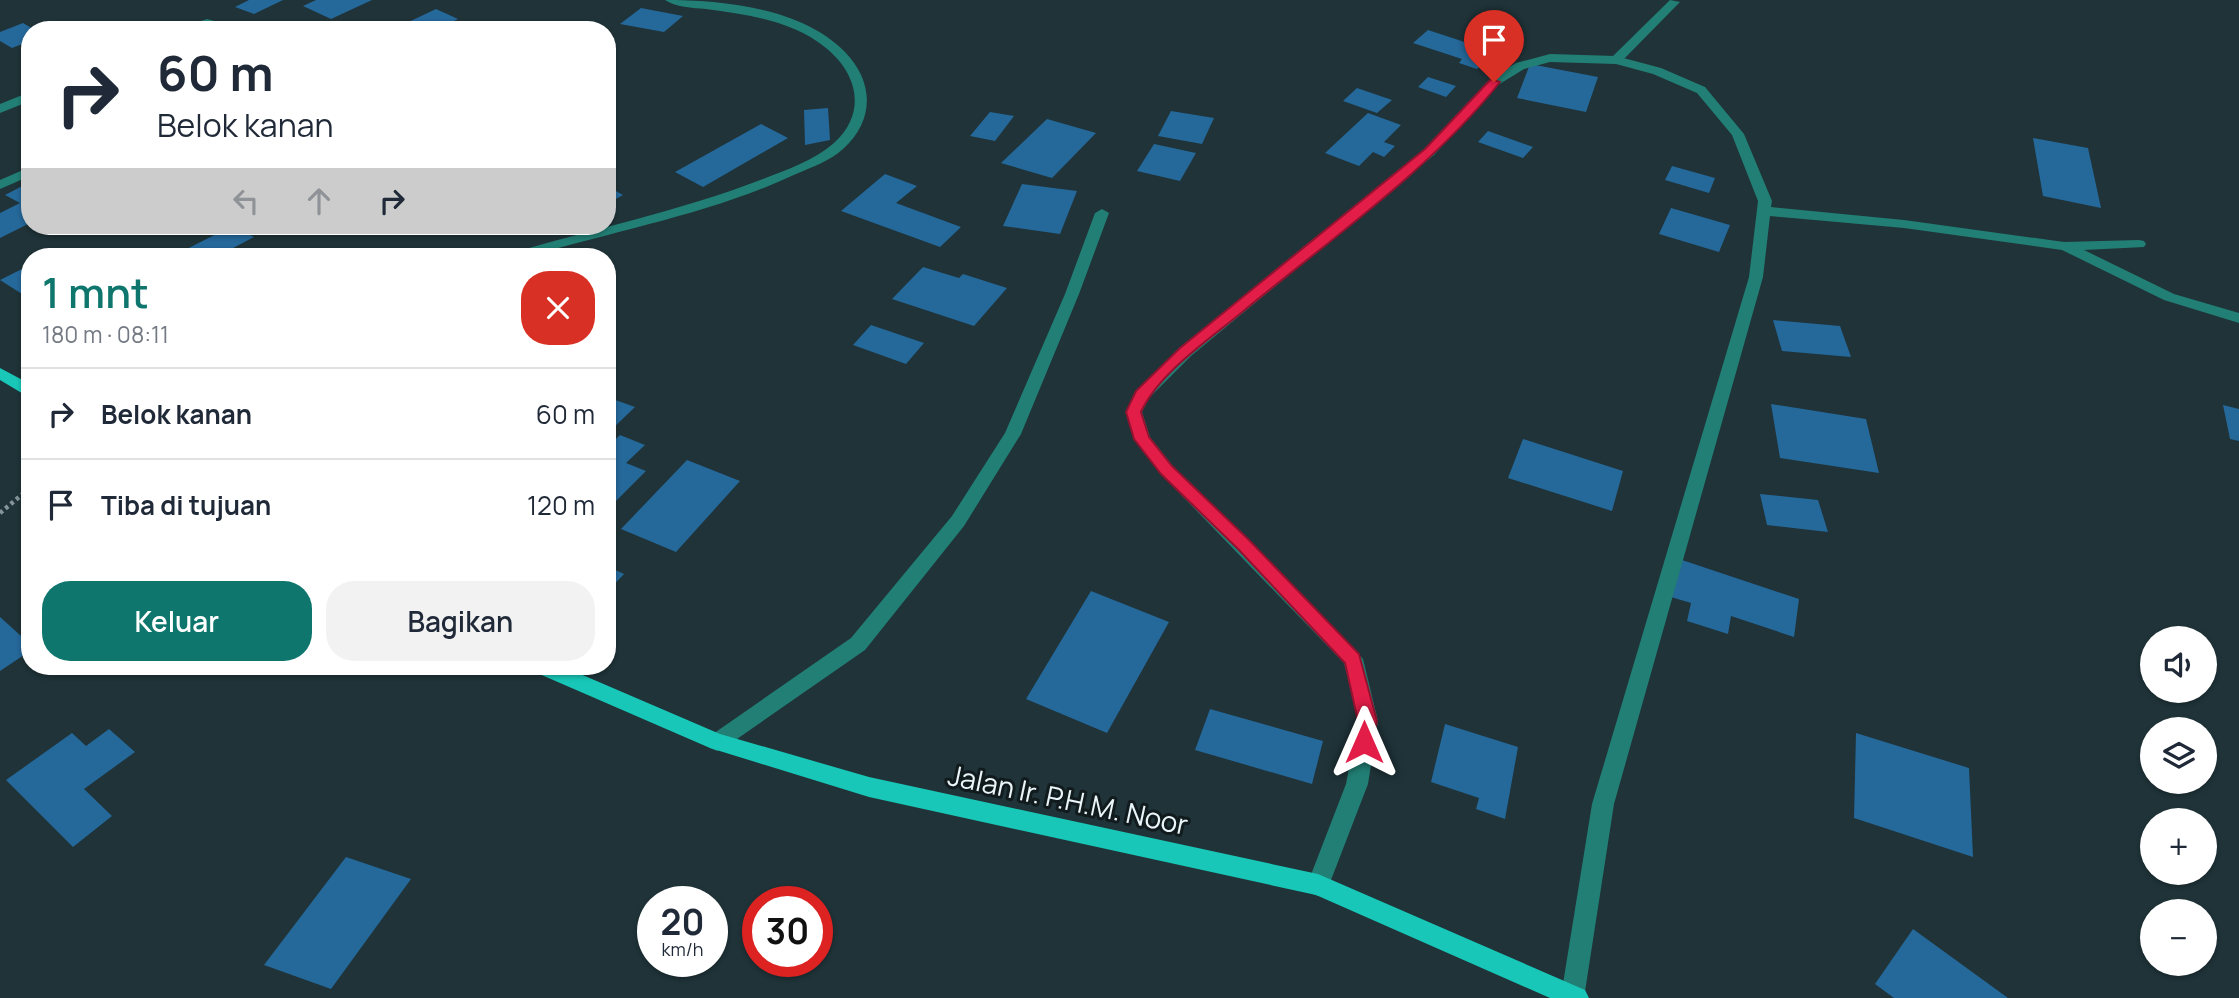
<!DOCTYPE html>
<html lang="id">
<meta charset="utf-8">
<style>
:root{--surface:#fff;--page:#f2f2f3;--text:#1f2937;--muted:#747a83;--line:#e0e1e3;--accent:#0f766e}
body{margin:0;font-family:Manrope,sans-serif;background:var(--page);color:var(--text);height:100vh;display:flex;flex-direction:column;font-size:26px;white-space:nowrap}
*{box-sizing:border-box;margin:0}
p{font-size:23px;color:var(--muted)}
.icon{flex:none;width:38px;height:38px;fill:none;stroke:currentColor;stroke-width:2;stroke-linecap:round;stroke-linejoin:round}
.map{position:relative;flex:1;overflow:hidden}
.drawer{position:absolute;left:21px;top:248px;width:595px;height:427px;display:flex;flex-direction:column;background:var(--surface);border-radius:28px;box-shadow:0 2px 5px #0004}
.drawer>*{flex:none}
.banner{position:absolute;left:21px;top:21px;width:595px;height:214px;border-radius:28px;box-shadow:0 2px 5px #0004;background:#fff;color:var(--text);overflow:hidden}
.fabs{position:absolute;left:2140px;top:626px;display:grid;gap:14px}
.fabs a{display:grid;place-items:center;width:77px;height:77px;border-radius:50%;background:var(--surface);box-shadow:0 2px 5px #0004;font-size:35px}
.speed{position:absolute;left:637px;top:886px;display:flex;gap:14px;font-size:35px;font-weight:700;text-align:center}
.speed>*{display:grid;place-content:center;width:91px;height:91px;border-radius:50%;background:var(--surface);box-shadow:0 2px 5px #0004;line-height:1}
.speed small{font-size:18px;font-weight:400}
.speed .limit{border:10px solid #d22;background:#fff;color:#111}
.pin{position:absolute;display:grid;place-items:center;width:60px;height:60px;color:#fff;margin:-72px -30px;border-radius:50% 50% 50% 0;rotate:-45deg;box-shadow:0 0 7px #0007}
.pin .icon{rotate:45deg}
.me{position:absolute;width:77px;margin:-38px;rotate:0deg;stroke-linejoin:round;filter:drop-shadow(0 0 5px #0008)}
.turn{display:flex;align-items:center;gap:24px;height:147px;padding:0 21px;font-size:32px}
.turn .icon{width:91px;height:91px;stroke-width:2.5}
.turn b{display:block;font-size:49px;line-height:60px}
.lanes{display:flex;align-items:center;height:66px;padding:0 21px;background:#0003;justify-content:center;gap:35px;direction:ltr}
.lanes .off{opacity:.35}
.round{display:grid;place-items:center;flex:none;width:74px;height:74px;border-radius:28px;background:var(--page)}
.head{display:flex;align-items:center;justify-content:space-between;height:119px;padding:0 21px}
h1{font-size:42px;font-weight:600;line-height:52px;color:var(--accent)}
.primary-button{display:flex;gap:14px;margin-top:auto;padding:14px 21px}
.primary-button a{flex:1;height:80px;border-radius:28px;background:var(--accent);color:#fff;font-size:28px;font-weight:600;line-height:80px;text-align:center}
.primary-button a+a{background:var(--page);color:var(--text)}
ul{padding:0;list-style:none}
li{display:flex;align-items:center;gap:21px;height:91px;padding:0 21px;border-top:2px solid var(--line)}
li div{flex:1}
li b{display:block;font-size:26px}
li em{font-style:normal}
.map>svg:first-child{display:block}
.building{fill:#25689a}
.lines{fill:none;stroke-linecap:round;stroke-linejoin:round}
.path{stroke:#849498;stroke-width:4.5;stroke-dasharray:3.5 3.5;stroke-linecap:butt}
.lane{fill:#227f75;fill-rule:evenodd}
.street{fill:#227f75;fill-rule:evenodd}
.primary{fill:#18c7b7;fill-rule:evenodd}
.route{fill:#e11d48;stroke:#92132f;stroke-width:2}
.labels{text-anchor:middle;stroke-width:6;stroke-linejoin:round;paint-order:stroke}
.near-street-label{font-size:28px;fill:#eaf6fa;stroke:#111a1c}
</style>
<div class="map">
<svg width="2239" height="998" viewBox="0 0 2239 998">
<rect width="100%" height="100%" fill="#1f3338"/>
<g class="building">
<polygon points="249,0 283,0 254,14 235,7"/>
<polygon points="316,0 372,0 331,19 303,6"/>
<polygon points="641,8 683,16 664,32 620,24"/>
<polygon points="436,9 458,19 435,30 404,30 398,27"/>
<polygon points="23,23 35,30 30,30 30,41 12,48 0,41 0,32"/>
<polygon points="1428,30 1495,52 1477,69 1459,63 1462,59 1413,43"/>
<polygon points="1530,64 1598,77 1586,112 1517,98"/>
<polygon points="1428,77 1456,86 1446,97 1418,87"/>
<polygon points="1357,88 1392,100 1377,113 1343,101"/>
<polygon points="828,108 830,140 805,145 804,110"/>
<polygon points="1171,111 1214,118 1202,144 1158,136"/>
<polygon points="990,112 1014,116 995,141 970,136"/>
<polygon points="1368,113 1401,125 1384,142 1395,146 1384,157 1373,152 1359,166 1325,153"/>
<polygon points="1047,119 1096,133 1052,178 1001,163"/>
<polygon points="761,124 788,138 703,187 675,172"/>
<polygon points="1488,131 1533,147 1523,158 1478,142"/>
<polygon points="2033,138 2088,148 2101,208 2043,196"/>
<polygon points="1154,144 1196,153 1180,181 1137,171"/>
<polygon points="1672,166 1715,178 1709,193 1665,180"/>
<polygon points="885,174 917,186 896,203 961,227 940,247 841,211"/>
<polygon points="30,182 30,223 0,238 0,213 20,203 5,195"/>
<polygon points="1022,184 1077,191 1060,234 1003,226"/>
<polygon points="607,186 623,195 607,204"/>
<polygon points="1671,208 1730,225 1719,252 1659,234"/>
<polygon points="232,226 254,237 216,257 189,257 181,252"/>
<polygon points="30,265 30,299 0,280"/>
<polygon points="923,267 959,278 963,274 1007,288 974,326 892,299"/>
<polygon points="1773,320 1840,326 1851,357 1782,351"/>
<polygon points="871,325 924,343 906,364 853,345"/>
<polygon points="607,397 635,407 607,434"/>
<polygon points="1771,404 1866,419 1879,473 1780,458"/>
<polygon points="2223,405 2239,409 2239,441 2230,439"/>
<polygon points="620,435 645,445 626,463 646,471 609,508 607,507 607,447"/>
<polygon points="1523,439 1623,471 1612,511 1508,478"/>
<polygon points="687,460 740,481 676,552 621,529"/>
<polygon points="1760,494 1818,500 1828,532 1767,525"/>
<polygon points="1679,559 1799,599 1794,637 1731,616 1728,634 1687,621 1691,603 1671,597"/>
<polygon points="607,566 624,574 607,592"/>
<polygon points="1091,591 1169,622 1107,733 1026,699"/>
<polygon points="0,617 30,644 30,651 0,671"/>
<polygon points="1210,709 1323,741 1312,784 1195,750"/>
<polygon points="1445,724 1518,747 1505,819 1476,809 1479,798 1431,782"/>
<polygon points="109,729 135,752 84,789 112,816 73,847 6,780 72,733 86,746"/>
<polygon points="1856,733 1969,768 1973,857 1854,818"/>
<polygon points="346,857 411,879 331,989 264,965"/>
<polygon points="1913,929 2008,998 1894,998 1875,984"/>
</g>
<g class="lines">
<polyline class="path" points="0,513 30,488"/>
<g class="lane">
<polygon points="1670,0 1680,2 1620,63 1612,63 1612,57"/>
<path d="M207 19 241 28 243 30C231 30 219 26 208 26 197 25 185 30 173 30Z"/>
<polygon points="30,92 30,101 0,113 0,104"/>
<polygon points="30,167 30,176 0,189 0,180"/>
</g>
<g class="street">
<path d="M665 0C723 0 802 8 845 52 874 82 875 120 843 149 830 161 812 167 796 174 711 214 617 230 528 257H506L508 254C593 229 680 211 763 179 786 170 815 160 834 143 867 113 858 74 826 48 792 20 748 15 706 9 693 8 675 7 665 0Z"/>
<polygon points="1550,54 1616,56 1661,68 1705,87 1744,134 1772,201 1771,207 1904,220 2064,242 2139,240 2144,241 2146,244 2144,247 2084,250 2174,294 2239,313 2239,323 2164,300 2062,250 1904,228 1770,216 1763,277 1614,804 1584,998 1561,996 1592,804 1749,277 1758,201 1732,135 1697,93 1653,74 1616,64 1550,62 1524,69 1498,85 1434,155 1191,356 1149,398 1142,412 1150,437 1173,466 1249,540 1363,659 1378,721 1368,784 1326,893 1318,896 1310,893 1307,885 1346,784 1358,721 1344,663 1161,474 1134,439 1126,412 1136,391 1179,348 1424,149 1490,79 1516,63"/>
<polygon points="1102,209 1109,213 1079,294 1021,434 964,526 865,650 724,748 717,751 710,748 707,742 710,736 851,638 952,516 1005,433 1065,294 1095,213"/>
</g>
<g class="primary">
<polygon points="0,368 30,384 30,398 0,380"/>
<polygon points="534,667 564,667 720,734 869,777 1318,874 1585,990 1589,998 1550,998 1316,895 869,797 710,748 537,673"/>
</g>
</g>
<path class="route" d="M1491 79 1500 82C1431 169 1332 238 1246 309 1213 337 1159 372 1141 412L1149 437 1172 466 1249 540 1359 654 1377 721 1371 748 1364 750 1358 748 1355 742 1358 721 1345 663 1238 549 1161 474 1134 439 1126 412 1136 391 1180 348 1425 149Z"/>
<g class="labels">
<g class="near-street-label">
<text transform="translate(1068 800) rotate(12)" y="10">Jalan Ir. P.H.M. Noor</text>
</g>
</g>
</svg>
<div class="fabs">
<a><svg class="icon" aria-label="sound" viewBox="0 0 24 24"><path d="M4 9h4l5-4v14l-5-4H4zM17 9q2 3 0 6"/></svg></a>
<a><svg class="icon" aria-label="layers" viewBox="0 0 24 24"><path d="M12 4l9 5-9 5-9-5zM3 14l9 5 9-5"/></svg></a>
<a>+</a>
<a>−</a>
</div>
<div class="speed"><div>20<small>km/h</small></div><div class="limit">30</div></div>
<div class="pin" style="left:1494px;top:82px;background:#d93025"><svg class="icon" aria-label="arrive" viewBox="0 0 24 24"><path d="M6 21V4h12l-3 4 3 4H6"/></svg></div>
<svg class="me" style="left:1364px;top:742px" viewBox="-20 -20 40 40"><path d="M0-17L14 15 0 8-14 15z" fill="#e11d48" stroke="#fff" stroke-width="4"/></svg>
<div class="banner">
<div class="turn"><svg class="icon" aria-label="right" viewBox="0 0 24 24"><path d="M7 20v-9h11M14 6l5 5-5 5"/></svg><div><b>60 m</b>Belok kanan</div></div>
<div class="lanes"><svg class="icon off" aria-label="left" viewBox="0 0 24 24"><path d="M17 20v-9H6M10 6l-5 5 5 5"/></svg><svg class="icon off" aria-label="ahead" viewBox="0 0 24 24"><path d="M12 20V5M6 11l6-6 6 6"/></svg><svg class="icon" aria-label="right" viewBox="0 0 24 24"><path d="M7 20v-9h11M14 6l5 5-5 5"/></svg></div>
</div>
<section class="drawer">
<div class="head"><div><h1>1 mnt</h1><p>180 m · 08:11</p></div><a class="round" style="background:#d93025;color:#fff"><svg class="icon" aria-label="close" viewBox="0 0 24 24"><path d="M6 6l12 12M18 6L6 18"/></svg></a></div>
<ul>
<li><svg class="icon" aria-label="right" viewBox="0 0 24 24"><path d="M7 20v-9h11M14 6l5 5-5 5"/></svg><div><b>Belok kanan</b></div><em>60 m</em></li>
<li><svg class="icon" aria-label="arrive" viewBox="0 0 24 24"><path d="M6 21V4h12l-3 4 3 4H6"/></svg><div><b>Tiba di tujuan</b></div><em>120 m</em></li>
</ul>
<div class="primary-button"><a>Keluar</a><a>Bagikan</a></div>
</section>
</div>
